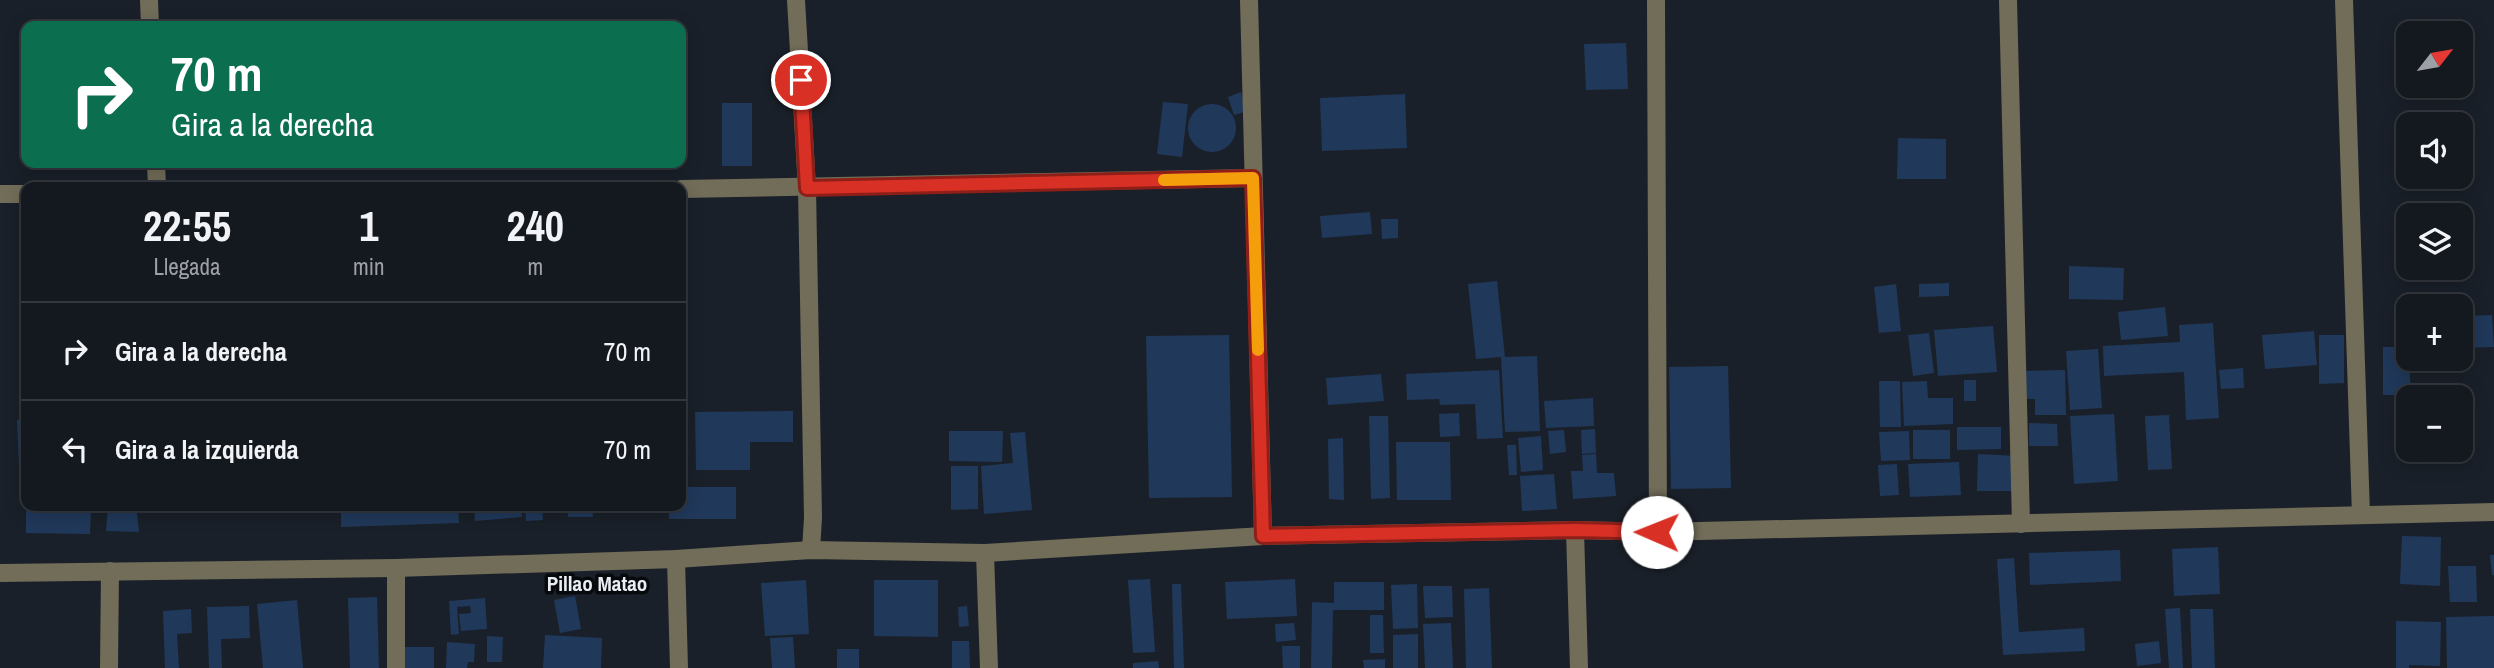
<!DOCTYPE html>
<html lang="es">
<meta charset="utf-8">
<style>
:root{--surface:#14181f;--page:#1d2128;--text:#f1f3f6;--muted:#9da0a4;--line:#33373d}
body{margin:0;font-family:"Archivo Narrow",sans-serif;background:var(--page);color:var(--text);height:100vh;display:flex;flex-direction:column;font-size:26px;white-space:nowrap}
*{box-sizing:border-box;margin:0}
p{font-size:23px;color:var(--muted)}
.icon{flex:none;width:38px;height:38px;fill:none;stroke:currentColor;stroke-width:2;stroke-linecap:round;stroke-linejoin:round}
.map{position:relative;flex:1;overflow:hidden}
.side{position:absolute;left:21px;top:182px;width:665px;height:329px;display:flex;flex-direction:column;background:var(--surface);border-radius:14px;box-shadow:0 4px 18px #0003,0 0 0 2px var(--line)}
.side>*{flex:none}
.top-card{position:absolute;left:21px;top:21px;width:665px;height:147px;border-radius:14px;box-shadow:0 4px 18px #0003,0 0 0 2px var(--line);background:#0b6e4f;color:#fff;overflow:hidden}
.needle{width:46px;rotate:59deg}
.fabs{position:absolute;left:2396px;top:21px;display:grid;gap:14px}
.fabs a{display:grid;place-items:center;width:77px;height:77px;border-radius:14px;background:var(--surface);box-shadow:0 4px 18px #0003,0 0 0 2px var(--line);font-size:35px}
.pin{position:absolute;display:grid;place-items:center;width:60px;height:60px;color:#fff;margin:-30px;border:4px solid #fff;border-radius:50%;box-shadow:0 2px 7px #0007}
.me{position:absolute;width:77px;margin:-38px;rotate:271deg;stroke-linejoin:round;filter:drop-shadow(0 0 5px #0008)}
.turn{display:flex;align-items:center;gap:24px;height:147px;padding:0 35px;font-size:32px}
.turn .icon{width:91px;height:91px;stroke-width:2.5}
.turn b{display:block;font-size:49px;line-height:60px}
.eta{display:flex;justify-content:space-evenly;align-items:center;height:119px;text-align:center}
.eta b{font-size:42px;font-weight:700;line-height:49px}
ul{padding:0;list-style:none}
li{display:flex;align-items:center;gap:21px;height:98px;padding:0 35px;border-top:2px solid var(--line)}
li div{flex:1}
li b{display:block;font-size:26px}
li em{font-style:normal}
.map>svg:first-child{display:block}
.building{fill:#20385a}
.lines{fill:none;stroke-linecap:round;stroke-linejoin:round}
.minor{stroke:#726d59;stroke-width:18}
.route-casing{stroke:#8d1f18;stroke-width:18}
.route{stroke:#d93025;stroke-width:12}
.slow{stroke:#f59e0b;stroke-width:12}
.labels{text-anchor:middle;stroke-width:7;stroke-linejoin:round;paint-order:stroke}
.neighbourhood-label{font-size:21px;font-weight:bold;fill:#e9eef4;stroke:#070a0d}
</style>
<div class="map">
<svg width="2494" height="668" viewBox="0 0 2494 668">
<rect width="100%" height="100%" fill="#1a2029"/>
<g class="building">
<polygon points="1626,43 1628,89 1586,90 1584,44"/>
<polygon points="1241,92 1248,111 1234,115 1228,97"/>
<polygon points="1405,94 1407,148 1322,151 1320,98"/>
<polygon points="1163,102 1188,104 1182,157 1157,154"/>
<rect x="722" y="103" width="30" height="63"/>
<circle cx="1212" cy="128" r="24"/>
<polygon points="1898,138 1946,139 1946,179 1897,179"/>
<polygon points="1370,212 1372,234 1322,238 1320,216"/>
<polygon points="1381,219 1398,219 1398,238 1382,239"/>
<polygon points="2069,266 2124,268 2123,300 2069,299"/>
<polygon points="1497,281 1505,357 1537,356 1540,431 1505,432 1501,357 1476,359 1468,284"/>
<polygon points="1949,283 1949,296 1919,297 1919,284"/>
<polygon points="1896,284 1901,331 1879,333 1874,287"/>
<polygon points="2165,307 2168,336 2121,340 2118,312"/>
<polygon points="2492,315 2494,347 2460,348 2460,316"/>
<polygon points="2213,323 2219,418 2186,420 2184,372 2104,376 2103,346 2180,342 2179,325"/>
<polygon points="1993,326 1997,372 1938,376 1934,330"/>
<polygon points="2314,331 2317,365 2265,369 2262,335"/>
<polygon points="1929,333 1934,373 1913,376 1908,335"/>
<polygon points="1229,335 1232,497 1149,498 1146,336"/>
<polygon points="2319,335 2344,335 2344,383 2319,384"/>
<polygon points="2383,347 2408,347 2411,395 2383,395"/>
<polygon points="2098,349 2102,408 2070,410 2066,351"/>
<polygon points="1728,366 1731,488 1671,489 1669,367"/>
<polygon points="2243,368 2244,388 2221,389 2219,370"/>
<polygon points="1499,370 1503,438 1477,439 1475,404 1440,405 1439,399 1407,400 1406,374"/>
<polygon points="2065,370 2066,415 2035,415 2035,399 2022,399 2022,371"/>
<polygon points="1381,374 1384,401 1328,405 1326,378"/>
<rect x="1964" y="380" width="12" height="21"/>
<polygon points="1879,381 1900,381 1901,427 1880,427"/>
<polygon points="1927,381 1928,398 1953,398 1953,424 1904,426 1902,382"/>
<polygon points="1593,398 1594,426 1546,428 1544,401"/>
<polygon points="793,411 793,442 750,442 750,470 696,470 695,412"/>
<polygon points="1459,413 1460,436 1440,437 1439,414"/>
<polygon points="2114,414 2118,481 2074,484 2070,416"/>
<polygon points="2169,415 2172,469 2148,470 2145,416"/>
<polygon points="1369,416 1388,416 1390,498 1371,499"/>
<polygon points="26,419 26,466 19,466 17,420"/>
<polygon points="2029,423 2057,424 2058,446 2029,446"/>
<polygon points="1957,427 2001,427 2001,449 1957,450"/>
<polygon points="1595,429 1596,453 1582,454 1581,430"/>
<polygon points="1564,430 1566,452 1550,454 1548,431"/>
<rect x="1913" y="430" width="37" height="29"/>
<polygon points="949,431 1003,431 1002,462 949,461"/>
<polygon points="1909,431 1910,460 1881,461 1879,432"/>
<polygon points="1025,432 1032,510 984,514 981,466 1013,463 1010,433"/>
<polygon points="1541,436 1543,470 1521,472 1518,438"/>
<polygon points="1343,438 1344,500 1329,499 1328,439"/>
<polygon points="1396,442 1450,442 1451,500 1397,500"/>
<polygon points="1507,445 1516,445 1517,475 1509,475"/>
<polygon points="1596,454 1597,473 1614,473 1616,496 1573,499 1571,471 1583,471 1582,455"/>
<polygon points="1978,454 2017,456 2016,491 1977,491"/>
<polygon points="1959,462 1961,495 1910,497 1908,464"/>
<polygon points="1897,464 1899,495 1880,496 1878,465"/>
<polygon points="951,466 978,466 978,509 951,510"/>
<polygon points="1554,474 1557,509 1522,511 1520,476"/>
<polygon points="681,487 736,487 736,519 669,519 669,506 681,506"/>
<polygon points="26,506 91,506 90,534 26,533"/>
<polygon points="108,506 136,506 139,532 106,531"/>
<polygon points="341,506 458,506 459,523 341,527"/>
<polygon points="474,506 521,506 522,517 475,521"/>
<polygon points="525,506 542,506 543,520 526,521"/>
<polygon points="567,506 592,506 593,517 568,517"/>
<polygon points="2402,536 2441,537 2440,586 2400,584"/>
<polygon points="2218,547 2220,594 2174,596 2172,549"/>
<polygon points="2120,550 2121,581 2030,585 2029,553"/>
<polygon points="2490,555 2494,555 2494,575 2492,575"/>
<polygon points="2014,558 2019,632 2084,628 2085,651 2003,655 1997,559"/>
<polygon points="2448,566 2476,566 2477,602 2450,602"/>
<polygon points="1150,579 1155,652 1133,653 1128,580"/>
<polygon points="1295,579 1297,616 1227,619 1225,582"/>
<polygon points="806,580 809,634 765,636 761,583"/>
<polygon points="874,580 938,580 938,637 874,636"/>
<polygon points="1334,582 1384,582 1384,610 1333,610 1332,668 1311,668 1312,602 1334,603"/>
<polygon points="1172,584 1181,584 1184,668 1174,668"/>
<polygon points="1417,584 1418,628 1393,629 1391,585"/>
<polygon points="1423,586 1452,586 1453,617 1425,618"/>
<polygon points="1489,588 1492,668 1466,668 1464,589"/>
<polygon points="575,596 581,629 560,633 554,600"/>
<polygon points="377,597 379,668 350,668 348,598"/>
<polygon points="485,598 487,629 461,631 459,614 471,613 470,606 457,607 459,634 451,635 449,601"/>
<polygon points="297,600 303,668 263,668 257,604"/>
<polygon points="249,606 250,638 221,639 222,668 209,668 207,607"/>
<polygon points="967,606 969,626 959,627 958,607"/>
<polygon points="2180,608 2183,668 2169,668 2165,609"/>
<polygon points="191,609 192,633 177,634 179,668 165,668 163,611"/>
<polygon points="2190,609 2213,609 2215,668 2192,668"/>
<polygon points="1370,615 1383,615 1384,653 1370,653"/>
<polygon points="2494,616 2494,668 2447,668 2446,617"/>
<polygon points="2396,621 2441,622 2440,666 2409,665 2409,668 2396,668"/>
<polygon points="1294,623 1296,640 1276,642 1275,624"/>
<polygon points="1451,623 1453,668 1425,668 1423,624"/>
<polygon points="1418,634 1418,668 1393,668 1393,635"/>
<polygon points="545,635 602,638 601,668 543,668"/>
<polygon points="487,636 503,637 502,662 487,662"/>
<polygon points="793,637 795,668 772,668 770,638"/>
<polygon points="952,641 969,641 970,668 952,668"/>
<polygon points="2159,641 2161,663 2137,666 2135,644"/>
<polygon points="447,642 475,644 474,662 468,662 467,668 446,668"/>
<polygon points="1282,646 1300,646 1300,668 1283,668"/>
<rect x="405" y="647" width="29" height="21"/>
<rect x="837" y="649" width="22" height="19"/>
<polygon points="1385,659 1385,668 1364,668 1363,660"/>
<polygon points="1158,661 1159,668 1133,668 1133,663"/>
</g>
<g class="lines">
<g class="minor">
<polyline points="149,0 150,26"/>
<polyline points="796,0 807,188 813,518 811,550"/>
<polyline points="1249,0 1263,536"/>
<polyline points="1656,0 1658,532"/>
<polyline points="2008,0 2021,524"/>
<polyline points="2344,0 2361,515"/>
<polyline points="156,163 157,187"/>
<polyline points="681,189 1253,178"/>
<polyline points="0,194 26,194"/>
<polyline points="1575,530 1579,668"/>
<polyline points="985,553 989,668"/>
<polyline points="676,559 679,668"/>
<polyline points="0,573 396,568 676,559 811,550 985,553 1263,536 1575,530 1658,532 2494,512"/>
<polyline points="109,668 110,571"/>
<polyline points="396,668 396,568"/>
</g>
</g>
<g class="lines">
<defs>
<polyline id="route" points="801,80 807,188 1253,178 1263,536 1575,530 1657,532"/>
</defs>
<use href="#route" class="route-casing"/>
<use href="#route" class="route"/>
<polyline class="slow" points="1164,180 1253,178 1258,350"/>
</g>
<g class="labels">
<g class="neighbourhood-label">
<text x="597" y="591">Pillao Matao</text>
</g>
</g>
</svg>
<div class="fabs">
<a><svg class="needle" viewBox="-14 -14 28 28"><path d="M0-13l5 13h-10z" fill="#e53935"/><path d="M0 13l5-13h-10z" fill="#9da0a4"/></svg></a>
<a><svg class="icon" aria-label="sound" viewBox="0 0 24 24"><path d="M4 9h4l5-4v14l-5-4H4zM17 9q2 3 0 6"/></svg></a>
<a><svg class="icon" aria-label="layers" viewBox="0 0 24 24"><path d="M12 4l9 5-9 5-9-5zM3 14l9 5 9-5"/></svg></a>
<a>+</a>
<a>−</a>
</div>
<div class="pin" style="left:801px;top:80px;background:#d93025"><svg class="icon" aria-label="arrive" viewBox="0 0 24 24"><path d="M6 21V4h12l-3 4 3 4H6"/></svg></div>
<svg class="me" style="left:1657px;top:532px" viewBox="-20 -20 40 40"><circle r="19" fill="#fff"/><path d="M0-13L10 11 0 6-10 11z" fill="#d93025"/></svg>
<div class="top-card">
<div class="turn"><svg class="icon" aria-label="right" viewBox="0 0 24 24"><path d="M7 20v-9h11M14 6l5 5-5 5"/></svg><div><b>70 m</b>Gira a la derecha</div></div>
</div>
<section class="side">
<div class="eta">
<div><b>22:55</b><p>Llegada</p></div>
<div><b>1</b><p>min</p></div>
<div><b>240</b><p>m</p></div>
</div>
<ul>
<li><svg class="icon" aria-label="right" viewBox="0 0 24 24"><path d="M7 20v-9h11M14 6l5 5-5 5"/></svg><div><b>Gira a la derecha</b></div><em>70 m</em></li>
<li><svg class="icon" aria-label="left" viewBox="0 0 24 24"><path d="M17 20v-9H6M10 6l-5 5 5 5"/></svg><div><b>Gira a la izquierda</b></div><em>70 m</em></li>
</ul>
</section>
</div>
